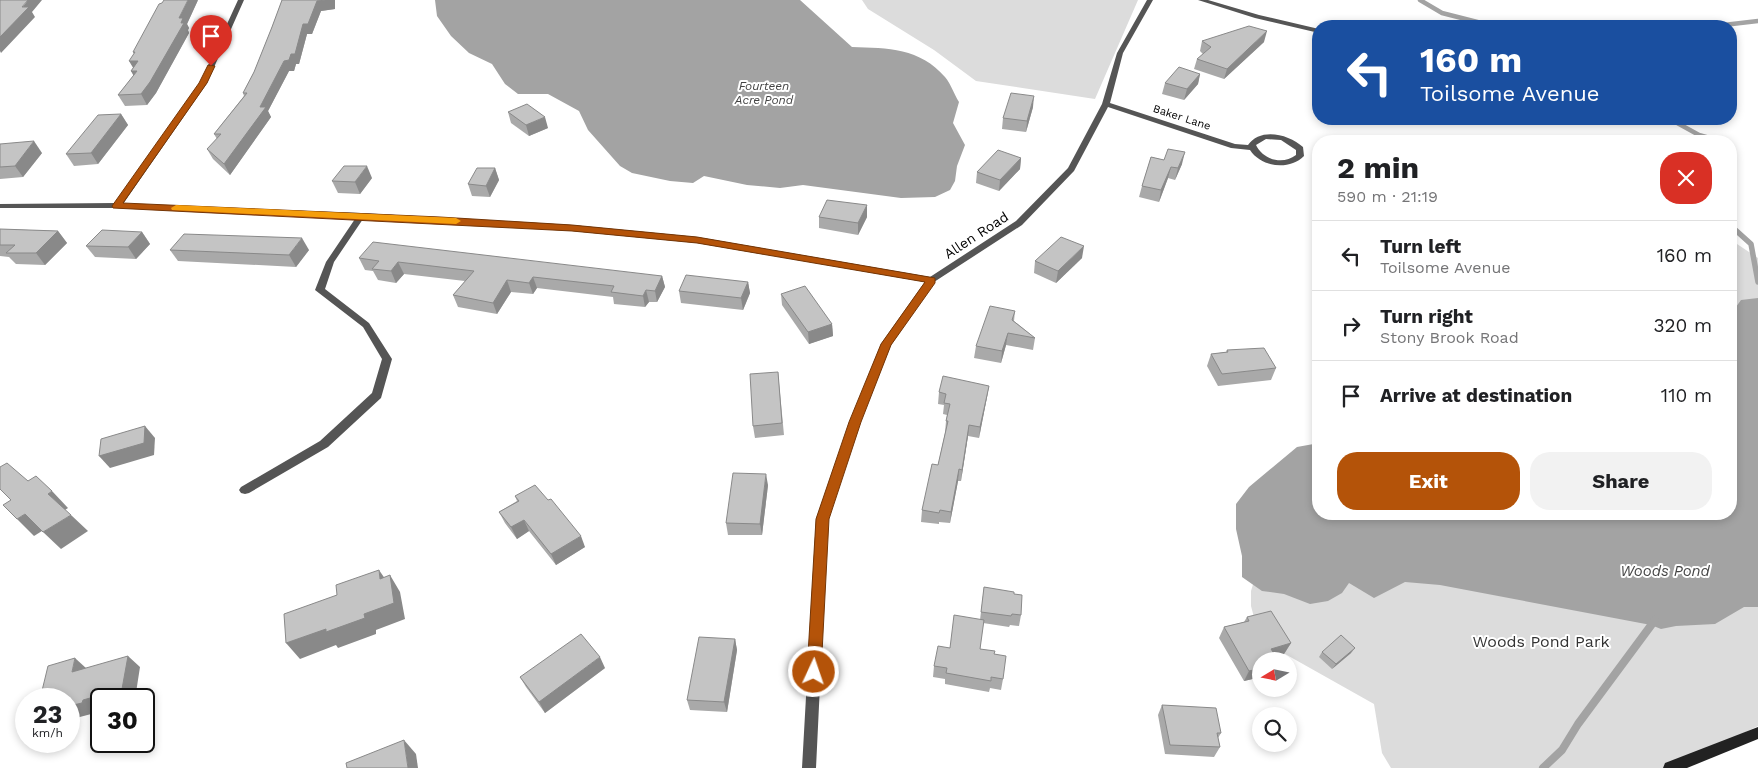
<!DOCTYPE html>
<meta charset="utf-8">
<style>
:root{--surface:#fff;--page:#f2f2f2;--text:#202124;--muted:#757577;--line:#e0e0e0;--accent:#b45309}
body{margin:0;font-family:"Work Sans",sans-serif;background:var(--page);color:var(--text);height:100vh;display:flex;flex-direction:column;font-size:19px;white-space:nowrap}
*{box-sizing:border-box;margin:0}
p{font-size:16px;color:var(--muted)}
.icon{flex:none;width:28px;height:28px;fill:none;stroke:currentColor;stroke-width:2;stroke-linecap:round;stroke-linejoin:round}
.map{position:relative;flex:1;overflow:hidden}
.sheet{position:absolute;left:1312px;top:135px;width:425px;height:385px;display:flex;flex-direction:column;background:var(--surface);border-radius:20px;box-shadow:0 2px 8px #0003}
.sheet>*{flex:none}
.top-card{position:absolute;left:1312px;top:20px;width:425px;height:105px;border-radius:20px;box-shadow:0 2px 8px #0003;background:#1a4fa0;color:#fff;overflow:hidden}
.needle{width:32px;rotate:260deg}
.controls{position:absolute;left:1252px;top:652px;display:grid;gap:10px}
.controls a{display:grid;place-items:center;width:45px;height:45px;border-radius:50%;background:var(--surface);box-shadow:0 2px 8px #0003;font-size:25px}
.speed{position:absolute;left:15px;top:688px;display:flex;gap:10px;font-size:25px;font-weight:700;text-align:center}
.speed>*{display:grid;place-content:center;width:65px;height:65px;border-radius:50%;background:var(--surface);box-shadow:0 2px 8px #0003;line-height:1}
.speed small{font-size:12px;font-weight:400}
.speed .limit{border:2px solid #111;border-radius:8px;background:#fff;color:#111}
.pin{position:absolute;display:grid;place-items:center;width:42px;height:42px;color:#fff;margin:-51px -21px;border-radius:50% 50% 50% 0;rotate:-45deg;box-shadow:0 0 5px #0007}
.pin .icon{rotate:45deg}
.me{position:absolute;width:55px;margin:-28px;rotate:3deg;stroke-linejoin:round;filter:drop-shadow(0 0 4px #0008)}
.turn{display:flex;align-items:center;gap:18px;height:105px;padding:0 25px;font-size:22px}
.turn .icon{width:65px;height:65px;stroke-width:2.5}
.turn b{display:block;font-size:35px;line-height:42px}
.round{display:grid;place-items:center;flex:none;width:52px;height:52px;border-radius:20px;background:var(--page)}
.overview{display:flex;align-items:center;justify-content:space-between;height:85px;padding:0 25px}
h1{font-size:30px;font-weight:700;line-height:38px}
.primary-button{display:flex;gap:10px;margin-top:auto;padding:10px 25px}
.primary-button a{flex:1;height:58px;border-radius:20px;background:var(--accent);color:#fff;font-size:20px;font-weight:700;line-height:58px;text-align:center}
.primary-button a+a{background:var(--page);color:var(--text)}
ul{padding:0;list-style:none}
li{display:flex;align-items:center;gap:15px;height:70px;padding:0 25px;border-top:1px solid var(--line)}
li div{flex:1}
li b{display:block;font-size:19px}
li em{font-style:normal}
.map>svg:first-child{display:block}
.green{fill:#dcdcdc}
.water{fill:#a3a3a3}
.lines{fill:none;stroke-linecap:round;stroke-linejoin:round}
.stream-far2{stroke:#a3a3a3;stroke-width:4.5}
.stream-far1{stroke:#a3a3a3;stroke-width:5.5}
.stream{stroke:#a3a3a3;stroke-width:8}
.street{fill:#555;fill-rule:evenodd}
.secondary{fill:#222;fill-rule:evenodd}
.wall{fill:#a9a9a9}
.shaded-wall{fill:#898989}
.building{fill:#c4c4c4;stroke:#898989}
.route{fill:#b45309;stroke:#753606}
.slow{fill:#f59e0b}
.labels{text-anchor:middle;stroke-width:4;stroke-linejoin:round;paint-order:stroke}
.far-street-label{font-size:11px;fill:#000;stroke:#fff}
.far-water-label{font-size:12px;font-style:italic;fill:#444;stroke:#fff}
.street-label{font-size:14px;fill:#000;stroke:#fff}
.water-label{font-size:15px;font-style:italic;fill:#444;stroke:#fff}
.near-park-label{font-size:16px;fill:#333;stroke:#fff}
</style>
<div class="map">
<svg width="1758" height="768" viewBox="0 0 1758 768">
<rect width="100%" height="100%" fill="#fff"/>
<g class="green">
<polygon points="862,0 1138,0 1095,99 976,81 934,50 868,9"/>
<polygon points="1731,240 1758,258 1758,726 1724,743 1663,768 1391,768 1382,753 1374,704 1260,640 1251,606 1251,591 1262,555 1319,514 1731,514"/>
</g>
<g class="water">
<path d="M435 0H800L852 47C888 48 920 48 945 77 951 84 954 94 959 102L953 123 965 145 957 166 955 181 950 190 935 197 901 198 803 185 780 188 747 185 704 176 693 183 670 181 632 173 620 166 588 130 579 111 548 94H518L505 84 492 64 469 53 451 36 437 16Z"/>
<polygon points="1758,298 1758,607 1744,607 1715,624 1676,626 1661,629 1651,625 1440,585 1405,582 1374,598 1349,583 1342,593 1328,601 1310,604 1284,594 1262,591 1242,577 1242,556 1236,529 1236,504 1249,487 1297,447 1319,443 1319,514 1731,514 1731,314 1741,300"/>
</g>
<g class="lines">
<g class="stream-far2">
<polyline points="1420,0 1442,13 1493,26"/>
<polyline points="1679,26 1689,26"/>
<polyline points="1715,26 1758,21"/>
<polyline points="1670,119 1699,135 1720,141"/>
</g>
<polyline class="stream-far1" points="1731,226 1751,244 1758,282"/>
<polyline class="stream" points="1543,768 1562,750 1578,724 1655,620"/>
<g class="street">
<path d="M238 0H244L207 83 123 204 361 213 572 225 697 237 930 277 1016 221 1068 168 1102 104 1117 53 1147 0H1153L1123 53 1110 103 1235 144 1248 145C1260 127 1289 134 1303 147L1304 156C1289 171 1261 167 1250 150L1231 148 1108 107 1074 171 1022 225 934 282 891 345 860 422 828 519 816 768H802L816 519 850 422 881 344 925 282 697 243 572 231 363 219 334 262 325 289 369 323 392 359 381 398 328 447 249 493 245 494 241 493 239 490 241 487 320 441 372 393 382 359 363 327 315 290 326 262 355 219 117 208H0V204L115 203 200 83ZM1266 139 1281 140 1296 150V155C1283 165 1263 160 1256 145Z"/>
<polygon points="1198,0 1208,0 1259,15 1319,29 1319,33 1255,18"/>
</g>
<polygon class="secondary" points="1758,727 1758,739 1687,768 1663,768 1665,763"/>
</g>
<g class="wall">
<polygon points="198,0 187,24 189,28 188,30 189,33 156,93 147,105 125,106 118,95 134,75 131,71 133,68 134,54"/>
<polygon points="282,0 335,0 335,9 321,11 312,34 307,34 299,64 296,64 294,71 289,71 268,111 271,117 230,175 213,159 207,149 217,139 214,134 244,96 243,93 254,72 272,27"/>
<polygon points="1202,41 1264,42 1224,79 1194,69 1197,59 1203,54 1200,51"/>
<polygon points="1200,74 1198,84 1184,100 1162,94 1165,83"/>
<polygon points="1033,107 1026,132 1002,129 1003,118"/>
<polygon points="508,112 548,128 529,136 511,123"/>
<polygon points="121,114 128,125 98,164 74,166 66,154"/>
<polygon points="0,144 42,153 23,177 0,179"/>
<polygon points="1151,157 1182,164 1175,180 1168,178 1159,202 1139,197 1142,186"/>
<polygon points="1021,158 1020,169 999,191 976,183 977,172"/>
<polygon points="495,168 499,180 490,197 472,196 468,184"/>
<polygon points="372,178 360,194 338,193 332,181"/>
<polygon points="867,205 867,217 858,235 819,228 819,217"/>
<polygon points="0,229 58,231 67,243 45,265 16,264 9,257 0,256"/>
<polygon points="142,232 150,244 136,259 95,257 86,246"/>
<polygon points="170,250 309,250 296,267 178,261"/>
<polygon points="359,258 662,276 665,287 657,302 649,302 645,307 614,304 613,297 537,288 533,294 511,292 497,314 458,307 453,295 465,281 404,274 396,283 378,280 373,271 365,270"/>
<polygon points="1082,258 1056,283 1034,273 1035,261"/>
<polygon points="748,282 750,293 743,310 681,303 679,291"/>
<polygon points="781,294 832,324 833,336 809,344 782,305"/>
<polygon points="1015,311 1014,321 1035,338 1033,350 1006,345 1001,363 974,358 976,346"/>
<polygon points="1227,350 1276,368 1271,380 1218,386 1207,366 1211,354 1226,352"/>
<polygon points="778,372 784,435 755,438 753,426"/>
<polygon points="989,386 987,397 979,438 968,436 961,481 958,481 950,523 939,522 939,524 921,522 922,510 938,465 945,433 946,421 947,415 943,414 944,405 938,404 939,392"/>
<polygon points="768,485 762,535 728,535 726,523"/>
<polygon points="515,496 585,547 556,565 529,531 517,539 505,523 499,512 517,501"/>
<polygon points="984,587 1014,594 1021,615 1019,626 1010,625 1009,627 983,623 980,649 994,654 1003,679 1001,690 990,688 989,692 945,684 945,679 933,677 934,666 950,648 980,620"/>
<polygon points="1247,617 1291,643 1284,654 1261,661 1261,677 1244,681 1219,638 1224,627 1244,622"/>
<polygon points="735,639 737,650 727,712 690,710 687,700"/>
<polygon points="1322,652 1351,653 1332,669 1319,657"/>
<polygon points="605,668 545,713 526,687 520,677"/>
<polygon points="1162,705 1221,733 1218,738 1220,747 1214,757 1165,754 1158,715"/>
</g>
<g class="shaded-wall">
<polygon points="28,0 42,0 32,12 35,17 1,53 0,51 0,37"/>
<polygon points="188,0 198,0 187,24 189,28 188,30 189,33 156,93 147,105 141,94"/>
<polygon points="326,0 335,0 335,9 321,11 312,34 307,34 299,64 296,64 294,71 289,71 268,111 271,117 230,175 224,164 260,107 284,61 291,54 303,24 317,1"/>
<polygon points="1267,31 1264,42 1224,79 1227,69"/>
<polygon points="133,52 135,52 141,63 137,82 131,71 135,71 129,61 138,61"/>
<polygon points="1200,74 1198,84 1184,100 1187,89"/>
<polygon points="1034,96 1033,107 1026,132 1027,121"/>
<polygon points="121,114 128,125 98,164 91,153"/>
<polygon points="545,117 548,128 529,136 526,125"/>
<polygon points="34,141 42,153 23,177 15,166"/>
<polygon points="1185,152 1182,164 1175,180 1178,168"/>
<polygon points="1021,158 1020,169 999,191 1000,180"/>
<polygon points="367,166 372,178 360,194 355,182"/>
<polygon points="1171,167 1168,178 1159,202 1161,190"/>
<polygon points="495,168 499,180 490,197 486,186"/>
<polygon points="867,205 867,217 858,235 858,223"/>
<polygon points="58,231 67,243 45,265 36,253"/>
<polygon points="142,232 150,244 136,259 128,247"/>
<polygon points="302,238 309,250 296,267 289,255"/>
<polygon points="1084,246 1082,258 1056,283 1058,271"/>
<polygon points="398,262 404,274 396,283 391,271"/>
<polygon points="662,276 665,287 657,302 655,291"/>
<polygon points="533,277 537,288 533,294 529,283"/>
<polygon points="507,280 511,292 497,314 493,303"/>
<polygon points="748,282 750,293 743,310 741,298"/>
<polygon points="646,290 649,302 645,307 643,296"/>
<polygon points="832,324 833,336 809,344 808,332"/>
<polygon points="1008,333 1006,345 1001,363 1002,351"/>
<polygon points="989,386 987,397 979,438 980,427"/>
<polygon points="969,425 968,436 961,481 962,470"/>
<polygon points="145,426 155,438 154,455 110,468 99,456"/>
<polygon points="959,469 958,481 950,523 951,512"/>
<polygon points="766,474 768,485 762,535 760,524"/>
<polygon points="52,491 68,508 65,510 48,494"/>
<polygon points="25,514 42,531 34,536 17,519"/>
<polygon points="71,515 88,531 61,549 43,532"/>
<polygon points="524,520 529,531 517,539 511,527"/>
<polygon points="581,536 585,547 556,565 551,554"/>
<polygon points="379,570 390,586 380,579"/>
<polygon points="390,575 400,592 405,619 376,630 376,634 338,648 336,645 300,659 286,643 364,614"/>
<polygon points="735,639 737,650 727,712 724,702"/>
<polygon points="1291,643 1284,654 1265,659 1271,649"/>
<polygon points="1355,648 1351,653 1332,669 1336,664"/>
<polygon points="128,656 140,667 135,699 101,699 101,708 96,710 95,713 76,718 73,716 69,717 69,706 83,700"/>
<polygon points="600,657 605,668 545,713 539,702"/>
<polygon points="75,658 87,669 72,672"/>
<polygon points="1261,668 1261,677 1244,681 1249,671"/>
<polygon points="404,740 416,754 418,768 408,768"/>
</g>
<g class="building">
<polygon points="0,0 28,0 22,7 29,7 0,37"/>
<polygon points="164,0 188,0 179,18 183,18 181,23 184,23 150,82 141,94 118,95 137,71 131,71 138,61 129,61 135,52 133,52 159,4 162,3"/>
<polygon points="282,0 326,0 317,1 308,24 303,24 295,54 291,54 289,60 284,61 260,107 266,107 224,164 207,149 221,134 214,134 247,93 243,93 254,72 272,27"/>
<polygon points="1249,26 1267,31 1227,69 1197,59 1211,47 1202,41"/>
<polygon points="1179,67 1200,74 1187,89 1165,83"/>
<polygon points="1011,93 1034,96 1027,121 1003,118"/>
<polygon points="527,104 545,117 526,125 508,112"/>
<polygon points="121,114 91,153 66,154 98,115"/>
<polygon points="1373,139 1383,141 1366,141"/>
<polygon points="34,141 15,166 0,167 0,144"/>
<polygon points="1168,149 1185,152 1178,168 1171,167 1161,190 1142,186 1151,157 1164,160"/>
<polygon points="998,150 1021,158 1000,180 977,172"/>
<polygon points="344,166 367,166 355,182 332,181"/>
<polygon points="477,168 495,168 486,186 468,184"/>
<polygon points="827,200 867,205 858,223 819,217"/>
<polygon points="0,229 58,231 36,253 6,253 15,245 0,245"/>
<polygon points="102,230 142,232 128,247 86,246"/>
<polygon points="184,234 302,238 289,255 170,250"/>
<polygon points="1061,237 1084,246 1058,271 1035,261"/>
<polygon points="373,242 662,276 655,291 646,290 643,296 611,292 614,286 533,277 529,283 507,280 493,303 453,295 474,271 398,262 391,271 372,269 379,261 359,258"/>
<polygon points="686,275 748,282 741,298 679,291"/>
<polygon points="805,286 832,324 808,332 781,294"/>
<polygon points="990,306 1015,311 1012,320 1035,338 1008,333 1002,351 976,346"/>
<polygon points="1264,348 1276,368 1222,374 1211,354 1228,352 1227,350"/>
<polygon points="778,372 782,423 753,426 750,374"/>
<polygon points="943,376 989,386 980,427 969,425 962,470 959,469 951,512 940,510 939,513 922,510 932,464 938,465 948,421 946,421 950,404 944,403 946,394 939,392"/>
<polygon points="145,426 144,443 99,456 101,439"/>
<polygon points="7,463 28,481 36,476 52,491 48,494 71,515 43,532 25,514 17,519 3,505 11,500 0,489 0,467"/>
<polygon points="733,473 766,474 760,524 726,523"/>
<polygon points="535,485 548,500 551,499 581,536 551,554 524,520 511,527 499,512 519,501 515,496"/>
<polygon points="379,570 380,579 390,575 394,603 364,614 365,618 326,632 326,629 286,643 284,614 337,595 336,585"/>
<polygon points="984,587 1014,592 1014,594 1022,595 1021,615 1012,614 1011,616 981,612"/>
<polygon points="1271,611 1291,643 1271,649 1279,661 1261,661 1261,668 1249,671 1224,627 1249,621 1247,617"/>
<polygon points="954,615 984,620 980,649 995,651 994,654 1006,656 1003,679 991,677 991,681 946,673 947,668 934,666 938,646 950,648"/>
<polygon points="581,634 600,657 539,702 520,677"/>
<polygon points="1341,635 1355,648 1336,664 1322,652"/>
<polygon points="699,637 735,639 724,702 687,700"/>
<polygon points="128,656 122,689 83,700 82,703 69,706 69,699 40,699 48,666 75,658 72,672"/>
<polygon points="1162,705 1216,708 1221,733 1217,733 1220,747 1170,745"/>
<polygon points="404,740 408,768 347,768 346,763"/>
</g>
<polygon class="route" points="208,65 215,66 207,83 123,203 440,217 572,225 697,237 935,278 935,283 891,345 861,422 829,519 821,672 819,677 814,679 809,677 807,672 816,519 849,422 881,344 925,282 697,243 572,231 113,208 112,206 199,83"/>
<polygon class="slow" points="176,205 456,218 461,221 456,224 172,210 171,208"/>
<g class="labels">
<g class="far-street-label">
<text transform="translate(1182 117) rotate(18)" y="4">Baker Lane</text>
</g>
<g class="far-water-label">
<text x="764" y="90">Fourteen<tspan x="764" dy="14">Acre Pond</tspan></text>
</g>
<g class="street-label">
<text transform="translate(976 235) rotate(-33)" y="5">Allen Road</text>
</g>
<g class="water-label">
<text x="1665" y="576">Woods Pond</text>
</g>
<g class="near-park-label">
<text x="1541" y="647">Woods Pond Park</text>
</g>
</g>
</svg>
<div class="controls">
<a><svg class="needle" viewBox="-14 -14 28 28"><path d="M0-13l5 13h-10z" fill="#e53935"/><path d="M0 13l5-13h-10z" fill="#757577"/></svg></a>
<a><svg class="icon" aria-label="search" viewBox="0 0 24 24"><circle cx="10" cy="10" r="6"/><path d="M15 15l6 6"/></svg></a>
</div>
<div class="speed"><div>23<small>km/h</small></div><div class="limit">30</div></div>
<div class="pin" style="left:211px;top:66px;background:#d93025"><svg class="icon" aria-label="arrive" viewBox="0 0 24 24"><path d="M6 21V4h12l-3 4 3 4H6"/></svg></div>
<svg class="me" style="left:814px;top:672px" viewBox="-20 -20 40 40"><circle r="17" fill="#b45309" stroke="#fff" stroke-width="3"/><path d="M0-11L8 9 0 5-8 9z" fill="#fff"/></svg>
<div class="top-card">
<div class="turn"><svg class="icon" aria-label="left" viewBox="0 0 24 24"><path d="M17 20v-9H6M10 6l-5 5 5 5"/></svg><div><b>160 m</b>Toilsome Avenue</div></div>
</div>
<section class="sheet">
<div class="overview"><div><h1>2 min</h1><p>590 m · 21:19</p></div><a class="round" style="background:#d93025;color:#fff"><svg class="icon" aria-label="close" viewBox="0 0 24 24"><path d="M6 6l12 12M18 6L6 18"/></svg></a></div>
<ul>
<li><svg class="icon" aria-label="left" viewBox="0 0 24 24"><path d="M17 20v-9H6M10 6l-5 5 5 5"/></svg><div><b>Turn left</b><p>Toilsome Avenue</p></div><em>160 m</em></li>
<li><svg class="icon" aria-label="right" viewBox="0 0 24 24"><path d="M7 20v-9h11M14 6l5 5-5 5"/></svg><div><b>Turn right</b><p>Stony Brook Road</p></div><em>320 m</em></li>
<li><svg class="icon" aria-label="arrive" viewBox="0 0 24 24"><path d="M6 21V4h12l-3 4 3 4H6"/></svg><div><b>Arrive at destination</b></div><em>110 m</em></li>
</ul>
<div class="primary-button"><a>Exit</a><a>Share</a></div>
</section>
</div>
